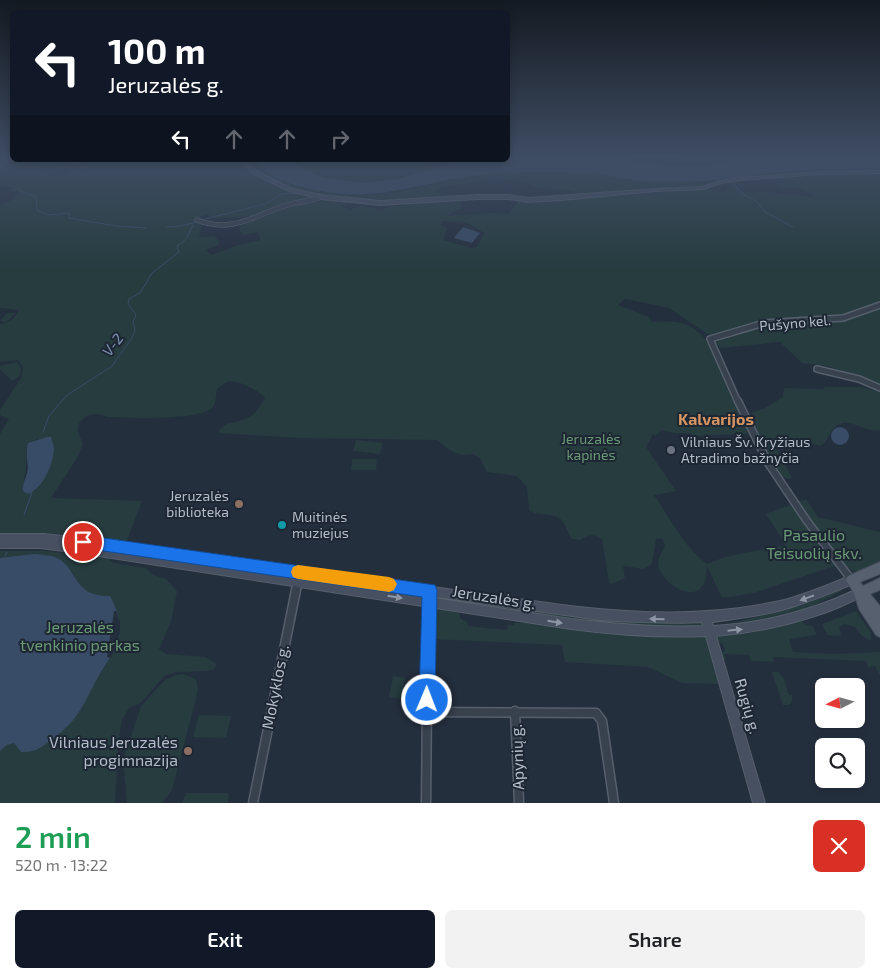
<!DOCTYPE html>
<meta charset="utf-8">
<style>
:root{--surface:#fff;--page:#f2f2f2;--text:#202124;--muted:#757577;--accent:#111827}
body{margin:0;font-family:"Exo 2",sans-serif;background:var(--page);color:var(--text);height:100vh;display:flex;flex-direction:column;font-size:19px;white-space:nowrap}
*{box-sizing:border-box;margin:0}
p{font-size:16px;color:var(--muted)}
.icon{flex:none;width:28px;height:28px;fill:none;stroke:currentColor;stroke-width:2;stroke-linecap:round;stroke-linejoin:round}
.map{position:relative;height:803px;overflow:hidden}
.drawer{display:flex;flex-direction:column;background:var(--surface);flex:1}
.drawer>*{flex:none}
.hud{position:absolute;left:10px;top:10px;width:500px;height:152px;border-radius:8px;box-shadow:0 2px 8px #0003;background:#111827;color:#fff;overflow:hidden}
.needle{width:32px;rotate:264deg}
.buttons{position:absolute;left:815px;top:678px;display:grid;gap:10px}
.buttons a{display:grid;place-items:center;width:50px;height:50px;border-radius:8px;background:var(--surface);box-shadow:0 2px 8px #0003;font-size:25px}
.pin{position:absolute;display:grid;place-items:center;width:42px;height:42px;color:#fff;margin:-21px;border:2px solid #fff;border-radius:50%;box-shadow:0 1px 5px #0007}
.me{position:absolute;width:55px;margin:-28px;rotate:1deg;stroke-linejoin:round;filter:drop-shadow(0 0 4px #0008)}
.turn{display:flex;align-items:center;gap:18px;height:105px;padding:0 15px;font-size:22px}
.turn .icon{width:65px;height:65px;stroke-width:2.5}
.turn b{display:block;font-size:35px;line-height:42px}
.lanes{display:flex;align-items:center;height:48px;padding:0 15px;background:#0003;justify-content:center;gap:25px;direction:ltr}
.lanes .off{opacity:.35}
.round{display:grid;place-items:center;flex:none;width:52px;height:52px;border-radius:8px;background:var(--page)}
.head{display:flex;align-items:center;justify-content:space-between;height:85px;padding:0 15px}
h1{font-size:30px;font-weight:600;line-height:38px;color:#1e9e55}
.primary-button{display:flex;gap:10px;margin-top:auto;padding:10px 15px}
.primary-button a{flex:1;height:58px;border-radius:8px;background:var(--accent);color:#fff;font-size:20px;font-weight:600;line-height:58px;text-align:center}
.primary-button a+a{background:var(--page);color:var(--text)}
.map>svg:first-child{display:block}
.green{fill:#263c3f;fill-rule:evenodd}
.water{fill:#394c67}
.pier{fill:#242f3e}
.lines{fill:none;stroke-linecap:round;stroke-linejoin:round}
.stream{stroke:#394c67;stroke-width:1}
.street-far3-casing{stroke:#565f6c;stroke-width:5.5}
.street-far2-casing{stroke:#565f6c;stroke-width:8}
.street-far1-casing{stroke:#565f6c;stroke-width:9}
.street-casing{stroke:#565f6c;stroke-width:11}
.secondary-casing{stroke:#565f6c;stroke-width:2}
.primary-casing{stroke:#414a57;stroke-width:2}
.street-far3{stroke:#38414e;stroke-width:4}
.street-far2{stroke:#38414e;stroke-width:5}
.street-far1{stroke:#38414e;stroke-width:6}
.street{stroke:#38414e;stroke-width:8}
.secondary{fill:#465061;fill-rule:evenodd}
.primary{fill:#56606e;fill-rule:evenodd}
.oneway{fill:#8e96a5}
.route{fill:#1a73e8;stroke:#114b97}
.slow{fill:#f59e0b}
.worship-dot{fill:#6b7280;stroke:#1d2633;stroke-width:2}
.education-dot{fill:#8d6e63;stroke:#1d2633;stroke-width:2}
.culture-dot{fill:#0f9aa8;stroke:#1d2633;stroke-width:2}
.labels{text-anchor:middle;stroke-width:4;stroke-linejoin:round;paint-order:stroke}
.street-label{font-size:14px;fill:#b4bcc9;stroke:#1d2633}
.park-label{font-size:14px;fill:#6b9a76;stroke:#1d2633}
.poi-label{font-size:14px;fill:#b4bcc9;stroke:#1d2633;text-anchor:start}
.water-label{font-size:15px;font-style:italic;fill:#7c92b1;stroke:#1d2633}
.quarter-label{font-size:16px;font-weight:bold;fill:#d59563;stroke:#1d2633}
.near-park-label{font-size:16px;fill:#6b9a76;stroke:#1d2633}
.near-street-label{font-size:16px;fill:#b4bcc9;stroke:#1d2633}
.near-poi-label{font-size:16px;fill:#b4bcc9;stroke:#1d2633;text-anchor:end}
</style>
<div class="map">
<svg width="880" height="803" viewBox="0 0 880 803">
<rect width="100%" height="100%" fill="#242f3e"/>
<g class="green">
<path d="M572 158 679 160 687 158H737C716 172 602 162 572 158Z"/>
<polygon points="44,160 66,166 52,174 29,167"/>
<path d="M82 160H91L90 163 92 164 113 165 116 160H225C242 165 256 175 272 183 284 189 301 191 311 201L322 200V196C292 190 266 180 242 160H259C266 187 331 193 354 195 403 197 448 176 496 173 531 172 567 171 602 175 626 177 648 182 673 182 717 183 761 174 804 170 830 168 855 170 880 167V171L816 172 719 181 697 187 649 189 587 195 566 189 537 188 523 181 489 179 440 188 432 191C443 196 464 190 461 208L447 216 489 213 508 214 520 200H565L710 188 714 191 725 192 731 184H733L743 192 757 191 811 197 813 196 803 188H779L776 184 786 182 779 178 880 173V384L864 377 827 366 802 363 780 342 721 348 715 343 716 337 706 333 669 308 625 299 618 305 649 317 652 322C677 321 689 320 707 341L748 432 745 434 693 436 690 433H673L662 430 655 436 653 434 646 447 676 491 654 495C671 519 683 546 707 564L725 557 786 545 766 514 806 499 818 517 880 532V564C864 570 856 578 843 563L754 593 722 598 707 566C706 570 707 577 705 581 696 607 659 582 658 563 658 558 663 550 665 545L662 538 656 539 652 564 644 569 623 566 625 578 612 584 609 583 602 539C592 533 589 535 580 540L572 539C567 532 566 523 559 518 550 512 537 517 529 510L527 487 517 476 487 472 480 458 473 454C458 458 447 449 437 440L300 438 219 433V430C227 421 235 423 245 419 255 416 260 406 265 398 262 392 240 382 232 381 226 381 221 386 217 389 215 395 217 402 213 407 203 421 125 418 107 417 103 416 100 414 96 414 89 413 80 419 78 426 76 431 81 438 83 444L77 458 51 498 142 501 126 543 50 533H0V434L9 419 0 415V410L21 378 23 367 18 360 0 362V324L7 323 0 321 7 313H15L7 322 12 320 19 310 0 308V204L11 201 19 191H11L13 189 12 187 0 186V167L5 163 59 177 83 164ZM345 198 381 201 400 199 407 200 409 204 404 206H392L382 210 362 206 353 208 352 210 341 206 346 204ZM208 214 212 218 254 216 255 219 239 226 242 235 258 232 260 240 239 245 211 255 206 250 218 245 219 241 214 236 199 237 202 226 195 219ZM441 221 468 223 484 233 477 247 471 248 443 240 447 229 441 225ZM38 439 51 441C59 456 44 480 35 491L24 479C28 467 25 456 28 443Z"/>
<path d="M290 160H418L421 165 427 166 429 170C386 184 328 194 290 160Z"/>
<polygon points="17,362 21,368 20,376 12,381 0,369 0,366"/>
<path d="M825 387H861L880 392V430C866 434 851 417 838 425 830 429 828 441 821 446L805 442 790 444 775 443 774 445 792 477 789 479C786 478 784 478 782 476 773 470 751 422 752 412L763 409 783 397 784 388 823 389Z"/>
<polygon points="356,440 383,443 380,454 353,451"/>
<polygon points="352,459 377,459 376,470 351,470"/>
<polygon points="0,551 44,551 107,557 113,563 146,568 153,575 166,579 177,591 171,621 159,649 166,654 205,657 217,664 214,669 206,671 176,672 164,676 141,703 129,708 122,720 119,736 115,803 0,803"/>
<polygon points="841,590 842,591 802,611 782,617 751,623 720,626 800,606"/>
<polygon points="437,599 465,602 482,602 615,621 701,623 704,627 618,626"/>
<polygon points="440,608 460,614 460,618 467,622 468,626 507,630 508,625 514,626 514,623 531,622 638,636 705,636 707,638 722,684 682,683 648,667 565,662 562,645 432,639 432,612 434,609"/>
<polygon points="856,611 871,633 871,641 862,636 855,627 845,624 839,627 841,636 827,635 822,624"/>
<polygon points="800,620 806,625 813,626 817,635 789,639 793,652 835,654 880,652 880,675 875,666 868,667 866,661 773,657 774,662 751,661 749,655 724,654 726,660 723,659 720,653 725,651 723,644 717,641 715,637 717,636 766,629"/>
<polygon points="772,672 779,672 784,679 789,695 792,695 792,701 789,705 783,705"/>
<polygon points="183,674 196,679 198,691 172,790 162,803 127,803 123,761 141,706 165,680 176,675"/>
<polygon points="393,676 405,678 402,699 389,697"/>
<polygon points="199,715 231,716 226,738 193,737"/>
<polygon points="186,793 227,793 229,794 228,803 182,803"/>
</g>
<g class="water">
<path d="M508 158C529 158 551 157 573 158 604 161 714 173 737 158H880V167C855 171 830 168 804 170 756 174 707 184 658 182 636 182 615 176 594 174 563 171 531 172 500 173 446 175 397 198 343 194 322 192 265 184 259 160H290L303 169 325 178 364 183 398 179 460 160H508Z"/>
<polygon points="463,227 480,233 472,243 454,238"/>
<circle cx="840" cy="436" r="9"/>
<path d="M47 437H51C52 442 54 445 54 449 53 465 43 488 28 494L23 491C22 483 28 475 28 467 27 459 26 452 28 443Z"/>
<path d="M35 554C41 555 50 555 55 557 78 566 71 597 110 596 116 607 121 621 120 633 118 650 106 662 98 677 83 705 79 720 51 740 39 749 36 752 21 752L14 743 7 745 0 751V558Z"/>
</g>
<polygon class="pier" points="114,611 116,611 120,622 120,634 111,658 107,657"/>
<g class="lines">
<g class="stream">
<polyline points="734,183 741,193 757,202 765,212 793,227"/>
<polyline points="18,190 36,197 37,210 48,215 69,213 69,218 116,226 146,228"/>
<polyline points="201,220 265,204 282,194 296,193"/>
<polyline points="181,226 197,222"/>
<polyline points="167,227 180,226"/>
<polyline points="187,238 193,225"/>
<polyline points="43,432 49,416 66,396 112,366 132,338 135,330 133,322 136,315 128,304 129,299 140,293 152,273 179,252 177,246 185,240"/>
<polyline points="24,515 32,492"/>
<polyline points="5,556 7,552"/>
</g>
<defs>
<g id="street-far3">
<polyline points="75,160 83,163 84,166"/>
<path d="M197 220C232 234 255 215 287 205 298 202 310 201 321 197"/>
</g>
<g id="street-far2">
<polyline points="817,369 859,379 880,388"/>
<polyline points="738,402 710,339 764,323 843,318 880,305"/>
</g>
<polyline id="street-far1" points="738,401 768,463 807,521 850,578"/>
<g id="street">
<polyline points="849,577 852,580"/>
<polyline points="515,711 519,803"/>
<polyline points="427,712 596,713 602,721 614,803"/>
<polyline points="253,803 298,580"/>
<polyline points="426,803 428,602"/>
</g>
<g id="secondary">
<polygon points="6,158 11,158 0,167 0,164"/>
<polygon points="238,160 243,160 258,172 293,189 321,195 380,201 477,195 509,195 528,198 656,189 702,187 720,181 741,178 820,172 880,171 880,173 820,174 741,180 721,183 703,189 656,191 562,200 528,202 509,199 477,199 380,205 321,199 289,191 254,174"/>
<path d="M0 534H44L83 538 562 605C635 614 707 617 780 601 805 595 828 585 852 575L855 577 857 580 855 583C831 593 807 603 782 610 759 616 735 619 712 622L713 626C751 624 789 616 824 603 836 599 848 593 860 588L863 590 865 593 863 596C850 602 837 609 824 613 789 625 753 633 716 636L765 803H753L706 636C661 638 616 635 571 629L79 553 40 548H0ZM316 580 600 620C634 622 668 624 702 622L703 626C659 628 615 624 571 619Z"/>
</g>
<polygon id="primary" points="880,562 880,574 860,582 863,586 880,578 880,590 870,594 880,606 880,637 876,635 859,609 854,593 846,580 848,576"/>
</defs>
<use href="#street-far3" class="street-far3-casing"/>
<use href="#street-far2" class="street-far2-casing"/>
<use href="#street-far1" class="street-far1-casing"/>
<use href="#street" class="street-casing"/>
<use href="#secondary" class="secondary-casing"/>
<use href="#primary" class="primary-casing"/>
<use href="#street-far3" class="street-far3"/>
<use href="#street-far2" class="street-far2"/>
<use href="#street-far1" class="street-far1"/>
<use href="#street" class="street"/>
<use href="#secondary" class="secondary"/>
<use href="#primary" class="primary"/>
</g>
<defs><path id="oneway-solid" d="M-6-.8H1V-3.2L6.5 0L1 3.2V.8H-6Z" transform="scale(1.25)"/></defs>
<g class="oneway">
<use href="#oneway-solid" transform="translate(395 597) rotate(9)"/>
<use href="#oneway-solid" transform="translate(807 598) rotate(160)"/>
<use href="#oneway-solid" transform="translate(657 619) rotate(-179)"/>
<use href="#oneway-solid" transform="translate(555 622) rotate(9)"/>
<use href="#oneway-solid" transform="translate(735 630) rotate(-6)"/>
</g>
<linearGradient id="sky" x2="0" y2="1"><stop stop-color="#141a22"/><stop offset="0.58" stop-color="#3f4d63"/><stop offset="1" stop-color="#3f4d63" stop-opacity="0"/></linearGradient>
<rect width="880" height="271" fill="url(#sky)"/>
<polygon class="route" points="83,535 435,585 437,590 435,700 433,706 427,708 421,706 419,700 422,597 83,548 78,546 76,542 78,537"/>
<polygon class="slow" points="298,565 389,577 394,579 397,584 394,590 389,592 298,579 293,577 291,572 293,567"/>
<circle class="worship-dot" cx="671" cy="450" r="5"/>
<g class="education-dot">
<circle cx="239" cy="504" r="5"/>
<circle cx="188" cy="751" r="5"/>
</g>
<circle class="culture-dot" cx="282" cy="525" r="5"/>
<g class="labels">
<g class="street-label">
<text transform="translate(795 323) rotate(-5)" y="5">Pušyno kel.</text>
</g>
<g class="park-label">
<text x="591" y="444">Jeruzalės<tspan x="591" dy="16">kapinės</tspan></text>
</g>
<g class="poi-label">
<text x="681" y="447">Vilniaus Šv. Kryžiaus<tspan x="681" dy="16">Atradimo bažnyčia</tspan></text>
<text x="229" y="501" text-anchor="end">Jeruzalės<tspan x="229" dy="16">biblioteka</tspan></text>
<text x="292" y="522">Muitinės<tspan x="292" dy="16">muziejus</tspan></text>
</g>
<g class="water-label">
<text transform="translate(113 345) rotate(-53)" y="5">V-2</text>
</g>
<g class="quarter-label">
<text x="716" y="425">Kalvarijos</text>
</g>
<g class="near-park-label">
<text x="814" y="541">Pasaulio<tspan x="814" dy="18">Teisuolių skv.</tspan></text>
<text x="80" y="633">Jeruzalės<tspan x="80" dy="18">tvenkinio parkas</tspan></text>
</g>
<g class="near-street-label">
<text transform="translate(494 597) rotate(9)" y="6">Jeruzalės g.</text>
<text transform="translate(275 687) rotate(-79)" y="6">Mokyklos g.</text>
<text transform="translate(748 706) rotate(74)" y="6">Rugių g.</text>
<text transform="translate(517 757) rotate(-92)" y="6">Apynių g.</text>
</g>
<g class="near-poi-label">
<text x="178" y="748">Vilniaus Jeruzalės<tspan x="178" dy="18">progimnazija</tspan></text>
</g>
</g>
</svg>
<div class="buttons">
<a><svg class="needle" viewBox="-14 -14 28 28"><path d="M0-13l5 13h-10z" fill="#e53935"/><path d="M0 13l5-13h-10z" fill="#757577"/></svg></a>
<a><svg class="icon" aria-label="search" viewBox="0 0 24 24"><circle cx="10" cy="10" r="6"/><path d="M15 15l6 6"/></svg></a>
</div>
<div class="pin" style="left:83px;top:542px;background:#d93025"><svg class="icon" aria-label="arrive" viewBox="0 0 24 24"><path d="M6 21V4h12l-3 4 3 4H6"/></svg></div>
<svg class="me" style="left:427px;top:700px" viewBox="-20 -20 40 40"><circle r="17" fill="#1a73e8" stroke="#fff" stroke-width="3"/><path d="M0-11L8 9 0 5-8 9z" fill="#fff"/></svg>
<div class="hud">
<div class="turn"><svg class="icon" aria-label="left" viewBox="0 0 24 24"><path d="M17 20v-9H6M10 6l-5 5 5 5"/></svg><div><b>100 m</b>Jeruzalės g.</div></div>
<div class="lanes"><svg class="icon" aria-label="left" viewBox="0 0 24 24"><path d="M17 20v-9H6M10 6l-5 5 5 5"/></svg><svg class="icon off" aria-label="ahead" viewBox="0 0 24 24"><path d="M12 20V5M6 11l6-6 6 6"/></svg><svg class="icon off" aria-label="ahead" viewBox="0 0 24 24"><path d="M12 20V5M6 11l6-6 6 6"/></svg><svg class="icon off" aria-label="right" viewBox="0 0 24 24"><path d="M7 20v-9h11M14 6l5 5-5 5"/></svg></div>
</div>
</div>
<section class="drawer">
<div class="head"><div><h1>2 min</h1><p>520 m · 13:22</p></div><a class="round" style="background:#d93025;color:#fff"><svg class="icon" aria-label="close" viewBox="0 0 24 24"><path d="M6 6l12 12M18 6L6 18"/></svg></a></div>
<div class="primary-button"><a>Exit</a><a>Share</a></div>
</section>
